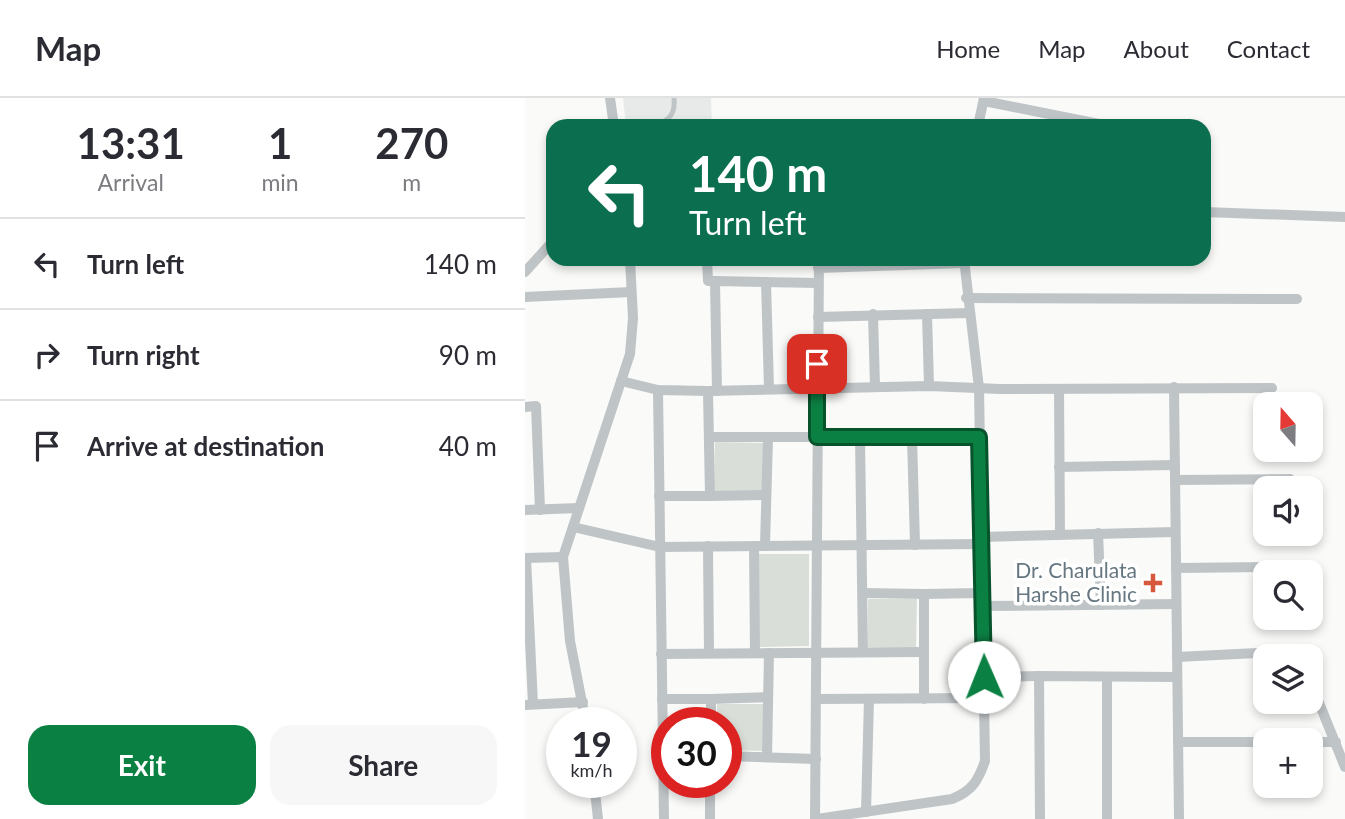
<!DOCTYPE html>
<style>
:root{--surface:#fff;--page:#f7f7f7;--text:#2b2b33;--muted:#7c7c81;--line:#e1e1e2;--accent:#0b8043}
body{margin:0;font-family:Lato,sans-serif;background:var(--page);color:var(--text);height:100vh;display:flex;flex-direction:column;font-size:26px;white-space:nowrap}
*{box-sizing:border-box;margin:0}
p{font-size:23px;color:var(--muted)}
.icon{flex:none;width:38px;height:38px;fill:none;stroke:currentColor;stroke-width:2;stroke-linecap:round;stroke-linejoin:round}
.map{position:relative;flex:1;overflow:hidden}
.sheet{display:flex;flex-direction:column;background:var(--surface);width:525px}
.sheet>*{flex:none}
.hud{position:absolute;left:21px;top:21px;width:665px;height:147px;border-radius:21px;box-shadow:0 4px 10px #0003;background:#0b6e4f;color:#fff;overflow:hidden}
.needle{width:46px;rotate:340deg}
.tools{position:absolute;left:728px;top:294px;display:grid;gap:14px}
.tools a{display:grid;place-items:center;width:70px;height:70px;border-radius:14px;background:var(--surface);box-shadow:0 4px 10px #0003;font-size:35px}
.speed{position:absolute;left:21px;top:609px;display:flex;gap:14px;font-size:35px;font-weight:700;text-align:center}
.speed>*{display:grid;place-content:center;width:91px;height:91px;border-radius:50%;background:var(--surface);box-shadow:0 4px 10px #0003;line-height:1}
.speed small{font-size:18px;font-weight:400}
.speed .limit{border:10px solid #d22;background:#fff;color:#111}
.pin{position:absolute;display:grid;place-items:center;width:60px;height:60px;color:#fff;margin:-30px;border-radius:14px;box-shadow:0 4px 10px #0006}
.me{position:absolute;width:77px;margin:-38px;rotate:359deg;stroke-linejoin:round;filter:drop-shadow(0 0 5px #0008)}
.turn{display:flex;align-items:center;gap:24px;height:147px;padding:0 28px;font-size:32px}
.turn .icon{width:91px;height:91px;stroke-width:2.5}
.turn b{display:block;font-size:49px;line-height:60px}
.eta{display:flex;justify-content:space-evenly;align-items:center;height:119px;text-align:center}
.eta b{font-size:42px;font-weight:700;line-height:49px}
.action{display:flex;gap:14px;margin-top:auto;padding:14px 28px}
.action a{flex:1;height:80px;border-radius:21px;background:var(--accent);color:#fff;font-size:28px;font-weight:700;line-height:80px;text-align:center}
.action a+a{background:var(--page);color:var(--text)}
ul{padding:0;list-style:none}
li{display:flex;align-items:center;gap:21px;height:91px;padding:0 28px;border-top:2px solid var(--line)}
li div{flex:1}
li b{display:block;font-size:26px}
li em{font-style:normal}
header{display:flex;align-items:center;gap:42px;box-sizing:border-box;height:98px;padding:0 35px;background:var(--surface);border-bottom:2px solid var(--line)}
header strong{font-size:33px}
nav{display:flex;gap:38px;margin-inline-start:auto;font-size:24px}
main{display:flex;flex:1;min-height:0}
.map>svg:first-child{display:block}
.built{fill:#e8e9e9}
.green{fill:#daded8}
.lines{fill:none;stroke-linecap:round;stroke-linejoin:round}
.lane{stroke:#bfc4c7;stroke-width:5}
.street{stroke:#bfc4c7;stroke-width:10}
.route-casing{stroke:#07532c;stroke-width:18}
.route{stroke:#0b8043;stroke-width:12}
.poi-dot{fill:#d6593c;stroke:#fff;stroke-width:2.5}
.labels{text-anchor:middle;stroke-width:7;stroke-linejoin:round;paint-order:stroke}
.poi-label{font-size:21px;fill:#667781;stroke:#fff;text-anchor:end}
</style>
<header>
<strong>Map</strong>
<nav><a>Home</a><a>Map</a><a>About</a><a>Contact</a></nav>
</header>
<main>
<section class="sheet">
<div class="eta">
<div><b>13:31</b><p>Arrival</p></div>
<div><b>1</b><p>min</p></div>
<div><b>270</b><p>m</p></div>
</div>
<ul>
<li><svg class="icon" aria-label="left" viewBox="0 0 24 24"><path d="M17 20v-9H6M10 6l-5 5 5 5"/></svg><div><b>Turn left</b></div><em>140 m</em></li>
<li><svg class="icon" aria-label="right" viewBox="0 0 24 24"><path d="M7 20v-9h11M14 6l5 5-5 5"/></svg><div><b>Turn right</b></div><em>90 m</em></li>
<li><svg class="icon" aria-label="arrive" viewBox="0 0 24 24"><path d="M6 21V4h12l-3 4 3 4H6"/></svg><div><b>Arrive at destination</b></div><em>40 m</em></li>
</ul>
<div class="action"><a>Exit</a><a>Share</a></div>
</section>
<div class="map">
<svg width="820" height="721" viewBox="0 0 820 721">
<rect width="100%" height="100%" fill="#fafaf8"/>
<polygon class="built" points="98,0 186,0 187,28 101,28"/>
<g class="green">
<polygon points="190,344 238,345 238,393 189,393"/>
<polygon points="233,456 284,456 284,548 233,549"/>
<polygon points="343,501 392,501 391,550 343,549"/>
<polygon points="192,606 239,606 238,653 201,652 201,625 192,625"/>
</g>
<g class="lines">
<path class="lane" d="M124 28C141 25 151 19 149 0"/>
<g class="street">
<polyline points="85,0 89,28"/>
<polyline points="459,3 584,28"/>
<polyline points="453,28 459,0"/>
<polyline points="679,114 820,119"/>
<polyline points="182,161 183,183 190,183"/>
<polyline points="293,170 439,165"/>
<polyline points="0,174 28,143"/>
<polyline points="241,184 244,291"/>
<polyline points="0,199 106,194"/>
<polyline points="441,200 772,201"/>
<polyline points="348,216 350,289"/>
<polyline points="402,216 404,288"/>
<polyline points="293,219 444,215"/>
<polyline points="96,283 133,292 183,293 404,288 475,291 747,290"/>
<polyline points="649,289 654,721"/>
<polyline points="534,291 535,437"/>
<polyline points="133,292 139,721"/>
<polyline points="192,293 190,183 293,185"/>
<polyline points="0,309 11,308 15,412"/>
<polyline points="184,339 454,339"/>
<polyline points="335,339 338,554"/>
<polyline points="387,339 390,447"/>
<polyline points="534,369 650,367"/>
<polyline points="650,382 765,381"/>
<polyline points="134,398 185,398 183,293"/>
<polyline points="185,398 241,397"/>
<polyline points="0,412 54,410"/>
<polyline points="48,429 135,449 456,446"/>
<polyline points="573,435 576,507"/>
<polyline points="456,439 650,434"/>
<polyline points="183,448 184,555"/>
<polyline points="229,448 230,555"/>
<polyline points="240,448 243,339"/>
<polyline points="0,460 38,459"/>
<polyline points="1,460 8,606"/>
<polyline points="651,470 744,469"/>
<polyline points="338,495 399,496"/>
<polyline points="457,508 651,506"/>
<polyline points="136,556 399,554"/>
<polyline points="652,559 752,554 763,558"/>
<polyline points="459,579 514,578"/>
<polyline points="786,585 820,669"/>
<polyline points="137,601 186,601 186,625"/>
<polyline points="186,601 243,599"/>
<polyline points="291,601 459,600"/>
<polyline points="399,601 399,496 457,495"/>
<polyline points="0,607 58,604"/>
<polyline points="61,625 45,543 38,459 105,256 108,220 105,161"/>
<polyline points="653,644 740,644"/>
<polyline points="786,644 811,644"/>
<polyline points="201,658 291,661"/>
<polyline points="242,659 244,555"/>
<polyline points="69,684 73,721"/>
<polyline points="341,714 344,601"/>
<polyline points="185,721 185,684"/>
<polyline points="290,721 294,161"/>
<path d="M292 721 427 701C447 693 453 683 460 663L454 290 439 161"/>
<polyline points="515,721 514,578 652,579"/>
<polyline points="582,721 582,579"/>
</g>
</g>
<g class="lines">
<defs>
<polyline id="route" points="292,266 292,339 454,339 459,579"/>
</defs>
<use href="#route" class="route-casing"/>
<use href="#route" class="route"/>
</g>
<path class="poi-dot" d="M624.5 474.5h7v7h7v7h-7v7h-7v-7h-7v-7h7z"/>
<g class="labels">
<g class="poi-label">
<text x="612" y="480">Dr. Charulata<tspan x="612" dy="24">Harshe Clinic</tspan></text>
</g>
</g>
</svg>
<div class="tools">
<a><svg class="needle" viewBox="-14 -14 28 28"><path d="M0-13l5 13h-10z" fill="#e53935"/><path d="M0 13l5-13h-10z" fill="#7c7c81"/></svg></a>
<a><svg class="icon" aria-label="sound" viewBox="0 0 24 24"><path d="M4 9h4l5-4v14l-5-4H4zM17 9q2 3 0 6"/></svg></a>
<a><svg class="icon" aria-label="search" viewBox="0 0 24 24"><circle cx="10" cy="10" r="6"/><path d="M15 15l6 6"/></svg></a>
<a><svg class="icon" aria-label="layers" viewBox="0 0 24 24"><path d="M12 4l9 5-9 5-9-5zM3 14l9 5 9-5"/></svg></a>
<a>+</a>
</div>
<div class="speed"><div>19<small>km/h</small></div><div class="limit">30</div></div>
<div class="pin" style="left:292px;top:266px;background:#d93025"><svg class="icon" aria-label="arrive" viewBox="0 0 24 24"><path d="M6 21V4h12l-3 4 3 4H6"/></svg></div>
<svg class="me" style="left:459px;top:579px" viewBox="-20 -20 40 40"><circle r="19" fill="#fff"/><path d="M0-13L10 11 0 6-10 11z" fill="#0b8043"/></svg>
<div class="hud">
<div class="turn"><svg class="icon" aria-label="left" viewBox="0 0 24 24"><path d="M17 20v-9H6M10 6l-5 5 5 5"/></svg><div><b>140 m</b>Turn left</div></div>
</div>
</div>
</main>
